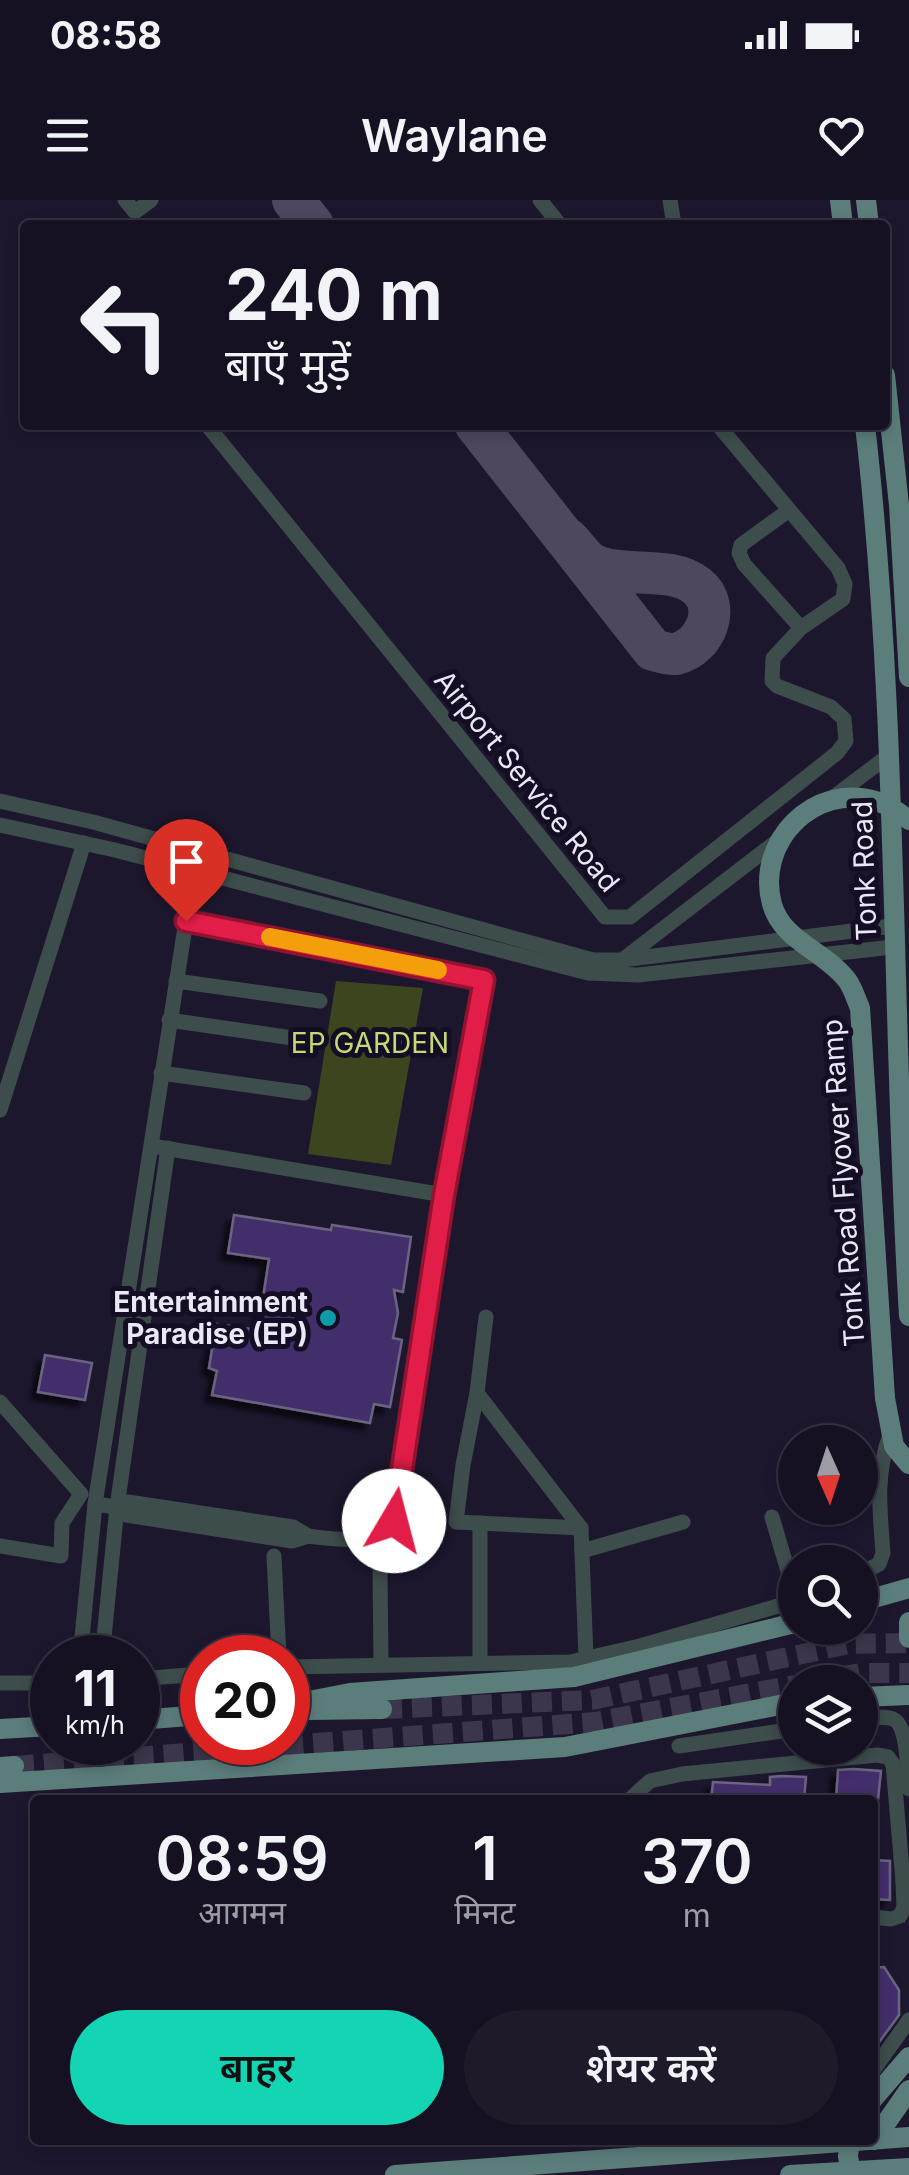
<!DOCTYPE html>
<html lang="hi">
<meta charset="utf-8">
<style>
:root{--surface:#161122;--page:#1f1a2a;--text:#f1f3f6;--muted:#9e9da5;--line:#353140;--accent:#13d5b4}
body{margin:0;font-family:Inter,"Noto Sans Devanagari",sans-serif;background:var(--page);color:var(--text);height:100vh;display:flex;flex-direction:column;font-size:38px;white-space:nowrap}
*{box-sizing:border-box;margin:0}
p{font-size:32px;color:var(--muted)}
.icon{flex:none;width:55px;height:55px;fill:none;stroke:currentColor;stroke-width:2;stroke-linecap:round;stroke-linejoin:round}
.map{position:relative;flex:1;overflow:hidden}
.side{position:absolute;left:30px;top:1595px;width:848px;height:350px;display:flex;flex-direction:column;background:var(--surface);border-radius:10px;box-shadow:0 5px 15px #0003,0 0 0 2px var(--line)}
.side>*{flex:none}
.banner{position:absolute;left:20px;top:20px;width:870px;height:210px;border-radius:10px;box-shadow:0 5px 15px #0003,0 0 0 2px var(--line);background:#161122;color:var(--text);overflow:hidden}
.needle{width:65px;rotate:177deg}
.buttons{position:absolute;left:778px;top:1225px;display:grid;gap:20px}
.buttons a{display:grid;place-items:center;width:100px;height:100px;border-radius:50%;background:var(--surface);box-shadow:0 5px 15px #0003,0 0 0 2px var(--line);font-size:50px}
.speed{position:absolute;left:30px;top:1435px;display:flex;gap:20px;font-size:50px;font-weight:700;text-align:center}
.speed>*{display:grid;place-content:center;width:130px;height:130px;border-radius:50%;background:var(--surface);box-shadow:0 5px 15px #0003,0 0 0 2px var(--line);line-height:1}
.speed small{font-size:25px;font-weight:400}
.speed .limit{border:15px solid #d22;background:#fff;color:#111}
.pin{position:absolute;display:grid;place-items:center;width:85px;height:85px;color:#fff;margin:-102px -42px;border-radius:50% 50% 50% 0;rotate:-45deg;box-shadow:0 0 10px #0007}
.pin .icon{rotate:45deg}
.me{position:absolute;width:110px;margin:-55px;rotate:8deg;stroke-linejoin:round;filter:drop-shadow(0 0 8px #0008)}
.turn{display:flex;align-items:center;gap:35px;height:210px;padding:0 40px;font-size:45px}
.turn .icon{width:130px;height:130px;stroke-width:2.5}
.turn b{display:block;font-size:70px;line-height:85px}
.eta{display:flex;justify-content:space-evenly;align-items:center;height:170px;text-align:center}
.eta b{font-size:60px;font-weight:600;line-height:70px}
.button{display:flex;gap:20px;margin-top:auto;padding:20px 40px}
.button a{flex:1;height:115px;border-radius:60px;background:var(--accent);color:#111;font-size:40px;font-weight:600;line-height:115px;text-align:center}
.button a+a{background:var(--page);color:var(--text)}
.status{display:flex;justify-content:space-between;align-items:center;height:70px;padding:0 50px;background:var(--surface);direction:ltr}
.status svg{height:28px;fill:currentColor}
header{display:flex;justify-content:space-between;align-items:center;height:130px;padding:0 40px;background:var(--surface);font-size:45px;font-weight:600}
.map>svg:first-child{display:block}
.green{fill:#3d451e}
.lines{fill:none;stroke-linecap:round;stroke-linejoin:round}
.taxiway{stroke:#4d485d;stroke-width:42}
.building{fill:#422f6a;stroke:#6b6481;stroke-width:2.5;filter:url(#shadow)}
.major-tunnel{stroke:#3c364c;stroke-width:20;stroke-dasharray:20 10;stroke-linecap:butt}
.minor{stroke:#3d4d4b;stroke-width:15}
.major{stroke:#5c7e7b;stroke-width:20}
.major-bridge{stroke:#5c7e7b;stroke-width:20}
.route-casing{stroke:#92132f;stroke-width:25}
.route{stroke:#e11d48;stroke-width:18}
.slow{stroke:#f59e0b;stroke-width:18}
.culture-dot{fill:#0f9aa8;stroke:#140d24;stroke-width:4}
.labels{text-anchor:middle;stroke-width:10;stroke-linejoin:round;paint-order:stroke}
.street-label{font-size:28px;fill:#eae7f7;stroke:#140d24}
.park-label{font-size:28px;fill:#c4d974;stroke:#140d24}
.poi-label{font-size:28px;font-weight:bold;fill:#eae7f7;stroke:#140d24;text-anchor:end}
</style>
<div class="status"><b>08:58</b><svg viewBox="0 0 49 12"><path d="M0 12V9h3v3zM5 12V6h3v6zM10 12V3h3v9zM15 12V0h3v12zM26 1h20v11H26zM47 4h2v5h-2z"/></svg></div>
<header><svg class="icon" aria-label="menu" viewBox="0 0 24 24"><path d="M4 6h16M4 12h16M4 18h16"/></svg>Waylane<svg class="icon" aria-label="heart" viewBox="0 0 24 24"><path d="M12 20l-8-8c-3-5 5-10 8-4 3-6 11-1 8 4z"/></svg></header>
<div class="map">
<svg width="909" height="1975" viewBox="0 0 909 1975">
<defs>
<filter id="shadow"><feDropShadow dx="-7" dy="7" stdDeviation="2.5" flood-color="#0009"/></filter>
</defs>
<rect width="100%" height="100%" fill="#1d172e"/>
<polygon class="green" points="336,781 423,788 391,965 308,954"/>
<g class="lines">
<g class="taxiway">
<polyline points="293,0 313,25"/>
<path d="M476 225 653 450C661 452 669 455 676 454 706 447 722 406 697 386 668 363 618 381 589 362 581 356 575 346 568 339"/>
</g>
</g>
<g class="building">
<polygon points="234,1015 331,1030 332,1025 411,1037 403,1092 394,1090 398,1113 393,1138 402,1140 390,1207 374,1204 370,1223 212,1195 217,1171 209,1168 216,1124 258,1130 269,1059 228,1053"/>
<polygon points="45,1155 92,1163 85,1200 38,1192"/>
<polygon points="854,1569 881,1571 878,1600 836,1600 838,1570"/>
<polygon points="782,1576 806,1577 804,1600 711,1600 713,1582 770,1585 770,1577"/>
<polygon points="872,1660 890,1661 890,1700 872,1699"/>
<polygon points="884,1767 899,1790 899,1815 872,1852 872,1768"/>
</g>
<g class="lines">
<g class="major-tunnel">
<polyline points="810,1482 861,1473 909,1473"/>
<polyline points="382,1509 592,1500 848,1444 909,1443"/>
<polyline points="14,1566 595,1522 795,1485"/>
</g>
<g class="minor">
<polyline points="125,0 135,12 151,0"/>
<polyline points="540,0 560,25"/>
<polyline points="670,0 674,25"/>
<polyline points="207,225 605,717 630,717 837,553 846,541 844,519 831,507 777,486 772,481 773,458 801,428 843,399 845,384 838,368 718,225"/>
<polyline points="788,311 741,345 739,353 744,364 801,428"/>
<polyline points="831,599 888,556"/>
<polyline points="0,601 93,622 593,760 622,760 892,726"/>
<polyline points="0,625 115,650 588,773 638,775 893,747"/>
<polyline points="625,758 781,638"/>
<polyline points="176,781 320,801"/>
<polyline points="169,820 313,841"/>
<polyline points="161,873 304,893"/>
<polyline points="0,910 84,643"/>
<polyline points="158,947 444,995"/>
<polyline points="486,1117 477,1193 581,1328 586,1458"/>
<polyline points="477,1193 463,1265 456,1322 581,1328"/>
<polyline points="0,1202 81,1294 62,1323 61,1356 0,1346"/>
<polyline points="95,1304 117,1307 128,1302 293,1327 308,1336 292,1341 126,1315 117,1307"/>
<polyline points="772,1317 795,1395"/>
<polyline points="582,1351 683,1322"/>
<polyline points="274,1356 279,1458"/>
<polyline points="380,1371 381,1463"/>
<path d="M860 1374 879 1364 883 1353C880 1311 875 1275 890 1235"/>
<path d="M80 1458 95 1304 186 721 484 780 444 995 394 1321C368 1346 342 1340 308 1336"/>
<polyline points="102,1458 117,1307 168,948"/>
<polyline points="480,1463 480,1323"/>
<polyline points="288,1467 570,1462 640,1446 795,1401"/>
<polyline points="138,1479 202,1474"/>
<polyline points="0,1483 52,1483"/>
<path d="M860 1520C870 1519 883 1515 893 1519 909 1526 907 1571 909 1589"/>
<polyline points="679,1546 795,1529"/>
<polyline points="629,1600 650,1581 682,1574 877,1555 888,1557 893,1564 903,1681 909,1681"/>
<polyline points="872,1717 891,1719 900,1716 904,1707 903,1681"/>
<polyline points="872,1872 909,1820"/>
</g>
<g class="major">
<polyline points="840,0 843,25"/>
<polyline points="866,0 869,25"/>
<polyline points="885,175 899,305 909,477"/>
<path d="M865 225C899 521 891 820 909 1116"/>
<polyline points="885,1198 894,1246 909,1264"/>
<polyline points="860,1402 909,1388"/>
<polyline points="909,1422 909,1438"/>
<polyline points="860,1497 909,1495"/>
<polyline points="288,1505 350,1493 574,1477 795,1423"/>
<polyline points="309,1510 382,1509"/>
<polyline points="138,1520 202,1515"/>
<polyline points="0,1529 52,1526"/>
<polyline points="0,1567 14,1566"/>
<polyline points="0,1583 565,1547 795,1502"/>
<polyline points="872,1900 909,1857"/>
<polyline points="874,1940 909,1890"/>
<polyline points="395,1975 909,1937"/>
<polyline points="790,1975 909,1968"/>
</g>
<g class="major-bridge">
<path d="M885 1198 860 808C856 799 853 788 847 780 825 751 782 741 772 704 755 642 814 582 876 601 889 605 898 612 909 620"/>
<polyline points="850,1940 848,1956 851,1975"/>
</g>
</g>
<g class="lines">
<defs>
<polyline id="route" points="186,721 484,780 444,995 394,1321"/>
</defs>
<use href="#route" class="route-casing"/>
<use href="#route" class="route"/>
<polyline class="slow" points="270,737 438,770"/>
</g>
<circle class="culture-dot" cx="328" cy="1118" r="10"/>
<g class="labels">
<g class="street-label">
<text transform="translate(527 581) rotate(51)" y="10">Airport Service Road</text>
<text transform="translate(864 671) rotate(-92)" y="10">Tonk Road</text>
<text transform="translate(843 983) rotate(-94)" y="10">Tonk Road Flyover Ramp</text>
</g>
<g class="park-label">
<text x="370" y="853">EP GARDEN</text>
</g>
<g class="poi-label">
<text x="308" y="1112">Entertainment<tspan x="308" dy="32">Paradise (EP)</tspan></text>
</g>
</g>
</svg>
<div class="buttons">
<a><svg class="needle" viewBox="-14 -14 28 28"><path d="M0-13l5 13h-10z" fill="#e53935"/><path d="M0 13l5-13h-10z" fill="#9e9da5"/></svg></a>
<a><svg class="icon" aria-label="search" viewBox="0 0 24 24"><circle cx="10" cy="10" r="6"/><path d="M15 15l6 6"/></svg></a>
<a><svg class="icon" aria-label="layers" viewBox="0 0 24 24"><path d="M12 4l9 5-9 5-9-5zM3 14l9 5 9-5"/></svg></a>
</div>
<div class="speed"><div>11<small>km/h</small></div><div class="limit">20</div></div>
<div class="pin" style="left:186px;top:721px;background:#d93025"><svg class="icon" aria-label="arrive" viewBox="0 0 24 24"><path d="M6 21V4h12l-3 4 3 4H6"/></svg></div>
<svg class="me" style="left:394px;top:1321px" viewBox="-20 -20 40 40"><circle r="19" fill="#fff"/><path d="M0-13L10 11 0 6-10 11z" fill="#e11d48"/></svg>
<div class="banner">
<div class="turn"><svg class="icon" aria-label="left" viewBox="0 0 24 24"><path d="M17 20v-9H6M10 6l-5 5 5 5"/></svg><div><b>240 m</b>बाएँ मुड़ें</div></div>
</div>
<section class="side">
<div class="eta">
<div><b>08:59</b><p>आगमन</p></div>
<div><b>1</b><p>मिनट</p></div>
<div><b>370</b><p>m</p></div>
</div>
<div class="button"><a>बाहर</a><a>शेयर करें</a></div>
</section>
</div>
